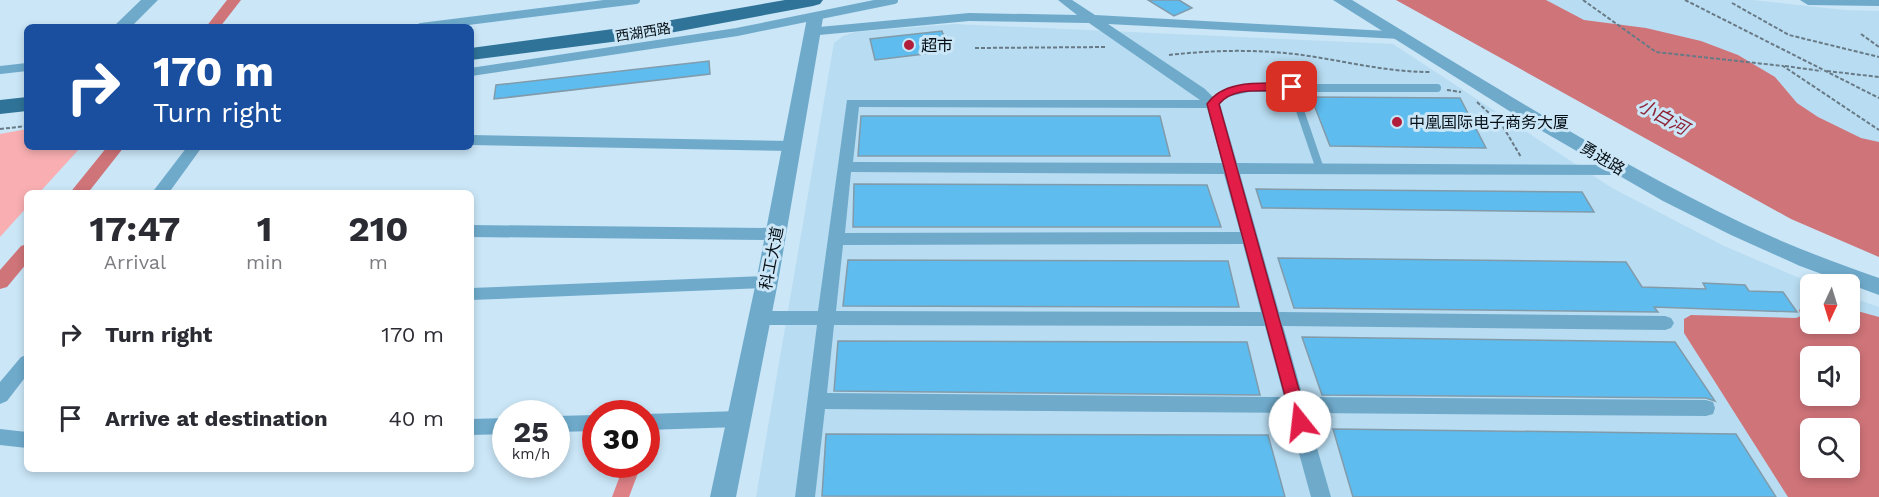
<!DOCTYPE html>
<meta charset="utf-8">
<style>
:root{--surface:#fff;--page:#f2f2f3;--text:#2b2b33;--muted:#7c7c81}
body{margin:0;font-family:"Work Sans","Noto Sans SC",sans-serif;background:var(--page);color:var(--text);height:100vh;display:flex;flex-direction:column;font-size:22px;white-space:nowrap}
*{box-sizing:border-box;margin:0}
p{font-size:20px;color:var(--muted)}
.icon{flex:none;width:33px;height:33px;fill:none;stroke:currentColor;stroke-width:2;stroke-linecap:round;stroke-linejoin:round}
.map{position:relative;flex:1;overflow:hidden}
.details{position:absolute;left:24px;top:190px;width:450px;height:282px;display:flex;flex-direction:column;background:var(--surface);border-radius:9px;box-shadow:0 3px 9px #0003}
.details>*{flex:none}
.hud{position:absolute;left:24px;top:24px;width:450px;height:126px;border-radius:9px;box-shadow:0 3px 9px #0003;background:#1a4fa0;color:#fff;overflow:hidden}
.needle{width:39px;rotate:184deg}
.controls{position:absolute;left:1800px;top:274px;display:grid;gap:12px}
.controls a{display:grid;place-items:center;width:60px;height:60px;border-radius:9px;background:var(--surface);box-shadow:0 3px 9px #0003;font-size:30px}
.speed{position:absolute;left:492px;top:400px;display:flex;gap:12px;font-size:30px;font-weight:700;text-align:center}
.speed>*{display:grid;place-content:center;width:78px;height:78px;border-radius:50%;background:var(--surface);box-shadow:0 3px 9px #0003;line-height:1}
.speed small{font-size:15px;font-weight:400}
.speed .limit{border:9px solid #d22;background:#fff;color:#111}
.pin{position:absolute;display:grid;place-items:center;width:51px;height:51px;color:#fff;margin:-26px;border-radius:12px;box-shadow:0 3px 9px #0006}
.me{position:absolute;width:66px;margin:-33px;rotate:344deg;stroke-linejoin:round;filter:drop-shadow(0 0 4px #0008)}
.turn{display:flex;align-items:center;gap:21px;height:126px;padding:0 30px;font-size:27px}
.turn .icon{width:78px;height:78px;stroke-width:2.5}
.turn b{display:block;font-size:42px;line-height:51px}
.eta{display:flex;justify-content:space-evenly;align-items:center;height:102px;text-align:center}
.eta b{font-size:36px;font-weight:700;line-height:42px}
ul{padding:0;list-style:none}
li{display:flex;align-items:center;gap:18px;height:84px;padding:0 30px}
li div{flex:1}
li b{display:block;font-size:22px}
li em{font-style:normal}
.map>svg:first-child{display:block}
.built{fill:#b8dcf1;fill-rule:evenodd}
.green{fill:#f9afb2}
.forest{fill:#de8187}
.water{fill:#cf7479;fill-rule:evenodd}
.lines{fill:none;stroke-linecap:round;stroke-linejoin:round}
.canal{fill:#cf7479;fill-rule:evenodd}
.building{fill:#5ebcee;stroke:#819bab;stroke-width:1.5}
.path{stroke:#687a86;stroke-width:2;stroke-dasharray:4 2;stroke-linecap:butt}
.service{stroke:#6faacb;stroke-width:8}
.minor{fill:#6faacb;fill-rule:evenodd}
.tertiary{fill:#6faacb;fill-rule:evenodd}
.primary{fill:#2f7498;fill-rule:evenodd}
.route{fill:#e11d48;stroke:#92132f;stroke-width:1.5}
.poi-dot{fill:#b11e3c;stroke:#cae6f7;stroke-width:2}
.labels{text-anchor:middle;stroke-width:6;stroke-linejoin:round;paint-order:stroke}
.far-street-label{font-size:14px;fill:#060f15;stroke:#cae6f7}
.poi-label{font-size:16px;fill:#060f15;stroke:#cae6f7;text-anchor:start}
.street-label{font-size:16px;fill:#060f15;stroke:#cae6f7}
.water-label{font-size:18px;font-style:italic;fill:#8d1f32;stroke:#cae6f7}
</style>
<div class="map">
<svg width="1879" height="497" viewBox="0 0 1879 497">
<rect width="100%" height="100%" fill="#cae6f7"/>
<g class="built">
<polygon points="1475,0 1752,0 1844,10 1879,11 1879,198"/>
<path d="M954 24 1393 44 1612 188 1724 246 1816 285H1810V324H1850V297L1879 307V497H756L834 43 843 36 855 32ZM1810 357H1850V396H1810ZM1810 429H1850V468H1810Z"/>
</g>
<polygon class="green" points="27,129 27,147 81,147 39,193 27,194 27,207 0,237 0,134"/>
<polygon class="forest" points="624,465 641,465 629,497 612,497"/>
<g class="water">
<polygon points="1396,0 1546,0 1584,20 1646,28 1701,41 1738,55 1775,77 1797,103 1818,117 1861,138 1879,142 1879,257 1791,219"/>
<path d="M1810 306V324H1850V309L1879 317V497H1788L1684 333V319L1691 315 1796 318 1801 316 1799 310 1802 307ZM1810 357H1850V396H1810ZM1810 429H1850V468H1810Z"/>
</g>
<g class="lines">
<g class="canal">
<polygon points="227,0 241,0 220,27 206,27"/>
<polygon points="107,147 124,147 87,194 69,194"/>
<polygon points="27,244 27,263 7,287 0,289 0,270 21,246"/>
</g>
</g>
<g class="building">
<polygon points="1148,0 1179,0 1192,8 1174,16"/>
<polygon points="942,31 949,51 875,60 870,39"/>
<polygon points="709,61 710,74 494,99 496,85"/>
<polygon points="1311,97 1460,98 1486,148 1330,146"/>
<polygon points="861,116 1160,116 1170,156 858,156"/>
<polygon points="854,184 1207,185 1221,227 853,227"/>
<polygon points="1256,189 1582,192 1594,212 1262,208"/>
<polygon points="1278,258 1626,262 1642,287 1706,289 1703,283 1745,285 1749,291 1783,292 1797,312 1654,307 1658,312 1294,308"/>
<polygon points="848,260 1228,261 1239,307 843,306"/>
<polygon points="1302,337 1675,342 1715,401 1706,398 1322,395"/>
<polygon points="838,341 1247,342 1260,395 834,391"/>
<polygon points="1333,429 1736,434 1776,497 1353,497"/>
<polygon points="826,434 1268,435 1285,497 822,496"/>
</g>
<g class="lines">
<g class="path">
<polyline points="1583,0 1656,52 1783,66 1879,130"/>
<polyline points="1685,0 1879,98"/>
<polyline points="1732,3 1789,35 1879,57"/>
<polyline points="1861,34 1879,47"/>
<polyline points="975,48 1107,47"/>
<path d="M1169 55C1213 50 1258 49 1302 55 1345 61 1386 72 1430 72"/>
<polyline points="1785,66 1821,71"/>
<polyline points="1827,71 1879,77"/>
<polyline points="1447,90 1461,92"/>
<polyline points="1477,102 1502,125 1521,157"/>
<polyline points="0,129 27,126"/>
</g>
<g class="service">
<polyline points="421,27 636,0"/>
<polyline points="0,70 27,67"/>
<polyline points="471,72 737,32 894,0"/>
<polyline points="1292,87 1320,169"/>
<polyline points="1213,104 1226,93 1248,88 1437,88"/>
</g>
<g class="minor">
<path d="M1058 0H1072L1095 15 1405 32 1407 35 1405 38 1400 39 1108 24 1205 89 1220 104 1237 163 1622 165 1630 170 1622 175 1240 174 1279 312 1665 316 1671 318 1674 323 1671 328 1665 330 1283 326 1303 397 1706 400 1713 402 1715 408 1713 414 1706 416 1307 413 1331 497H1311L1288 413 825 409 815 497H795L817 325H759L753 323 750 318 753 313 759 311H818L847 100H1200L1089 23 969 21 819 35 812 31 819 27 969 13 1077 15ZM859 107 1207 108 1222 163 853 162ZM851 172 1224 174 1240 232 845 233ZM1243 244 1261 312 836 311 843 245ZM834 325 1265 326 1284 397 827 393Z"/>
<polygon points="471,135 792,141 799,146 792,151 471,145"/>
<polygon points="187,147 202,147 168,194 151,194"/>
<polygon points="471,225 776,228 782,230 784,234 782,238 776,240 471,237"/>
<polygon points="767,276 773,278 776,282 773,286 767,288 471,300 471,288"/>
<polygon points="27,355 27,375 7,401 0,404 0,382 21,357"/>
<polygon points="739,411 746,413 749,419 746,425 739,427 646,430 646,414"/>
<polygon points="596,415 596,431 556,432 556,416"/>
<polygon points="506,418 506,434 471,435 471,419"/>
<polygon points="0,429 27,432 27,448 0,445"/>
</g>
<g class="tertiary">
<polygon points="141,0 158,0 131,27 113,27"/>
<path d="M1333 0H1352C1481 78 1608 159 1744 224 1788 245 1833 262 1879 278V295L1800 266 1731 235 1663 201 1530 124Z"/>
<polygon points="1800,0 1879,0 1879,6 1808,5"/>
<polygon points="815,13 823,18 778,282 736,497 710,497 756,282 807,18"/>
</g>
<g class="primary">
<polygon points="785,0 823,0 820,4 813,6 643,38 471,60 471,48 643,25"/>
<polygon points="27,97 27,111 0,114 0,100"/>
</g>
</g>
<path class="route" d="M1292 83 1296 84V89C1272 95 1236 83 1219 104L1308 422 1306 427 1300 429 1294 427 1292 422 1207 104C1225 78 1264 84 1292 83Z"/>
<g class="poi-dot">
<circle cx="909" cy="45" r="6"/>
<circle cx="1397" cy="122" r="6"/>
</g>
<g class="labels">
<g class="far-street-label">
<text transform="translate(643 32) rotate(-9)" y="5">西湖西路</text>
</g>
<g class="poi-label">
<text x="921" y="51">超市</text>
<text x="1409" y="128">中凰国际电子商务大厦</text>
</g>
<g class="street-label">
<text transform="translate(1603 158) rotate(31)" y="6">勇进路</text>
<text transform="translate(771 258) rotate(-79)" y="6">科工大道</text>
</g>
<g class="water-label">
<text transform="translate(1663 117) rotate(29)" y="6">小白河</text>
</g>
</g>
</svg>
<div class="controls">
<a><svg class="needle" viewBox="-14 -14 28 28"><path d="M0-13l5 13h-10z" fill="#e53935"/><path d="M0 13l5-13h-10z" fill="#7c7c81"/></svg></a>
<a><svg class="icon" aria-label="sound" viewBox="0 0 24 24"><path d="M4 9h4l5-4v14l-5-4H4zM17 9q2 3 0 6"/></svg></a>
<a><svg class="icon" aria-label="search" viewBox="0 0 24 24"><circle cx="10" cy="10" r="6"/><path d="M15 15l6 6"/></svg></a>
</div>
<div class="speed"><div>25<small>km/h</small></div><div class="limit">30</div></div>
<div class="pin" style="left:1292px;top:87px;background:#d93025"><svg class="icon" aria-label="arrive" viewBox="0 0 24 24"><path d="M6 21V4h12l-3 4 3 4H6"/></svg></div>
<svg class="me" style="left:1300px;top:422px" viewBox="-20 -20 40 40"><circle r="19" fill="#fff"/><path d="M0-13L10 11 0 6-10 11z" fill="#e11d48"/></svg>
<div class="hud">
<div class="turn"><svg class="icon" aria-label="right" viewBox="0 0 24 24"><path d="M7 20v-9h11M14 6l5 5-5 5"/></svg><div><b>170 m</b>Turn right</div></div>
</div>
<section class="details">
<div class="eta">
<div><b>17:47</b><p>Arrival</p></div>
<div><b>1</b><p>min</p></div>
<div><b>210</b><p>m</p></div>
</div>
<ul>
<li><svg class="icon" aria-label="right" viewBox="0 0 24 24"><path d="M7 20v-9h11M14 6l5 5-5 5"/></svg><div><b>Turn right</b></div><em>170 m</em></li>
<li><svg class="icon" aria-label="arrive" viewBox="0 0 24 24"><path d="M6 21V4h12l-3 4 3 4H6"/></svg><div><b>Arrive at destination</b></div><em>40 m</em></li>
</ul>
</section>
</div>
